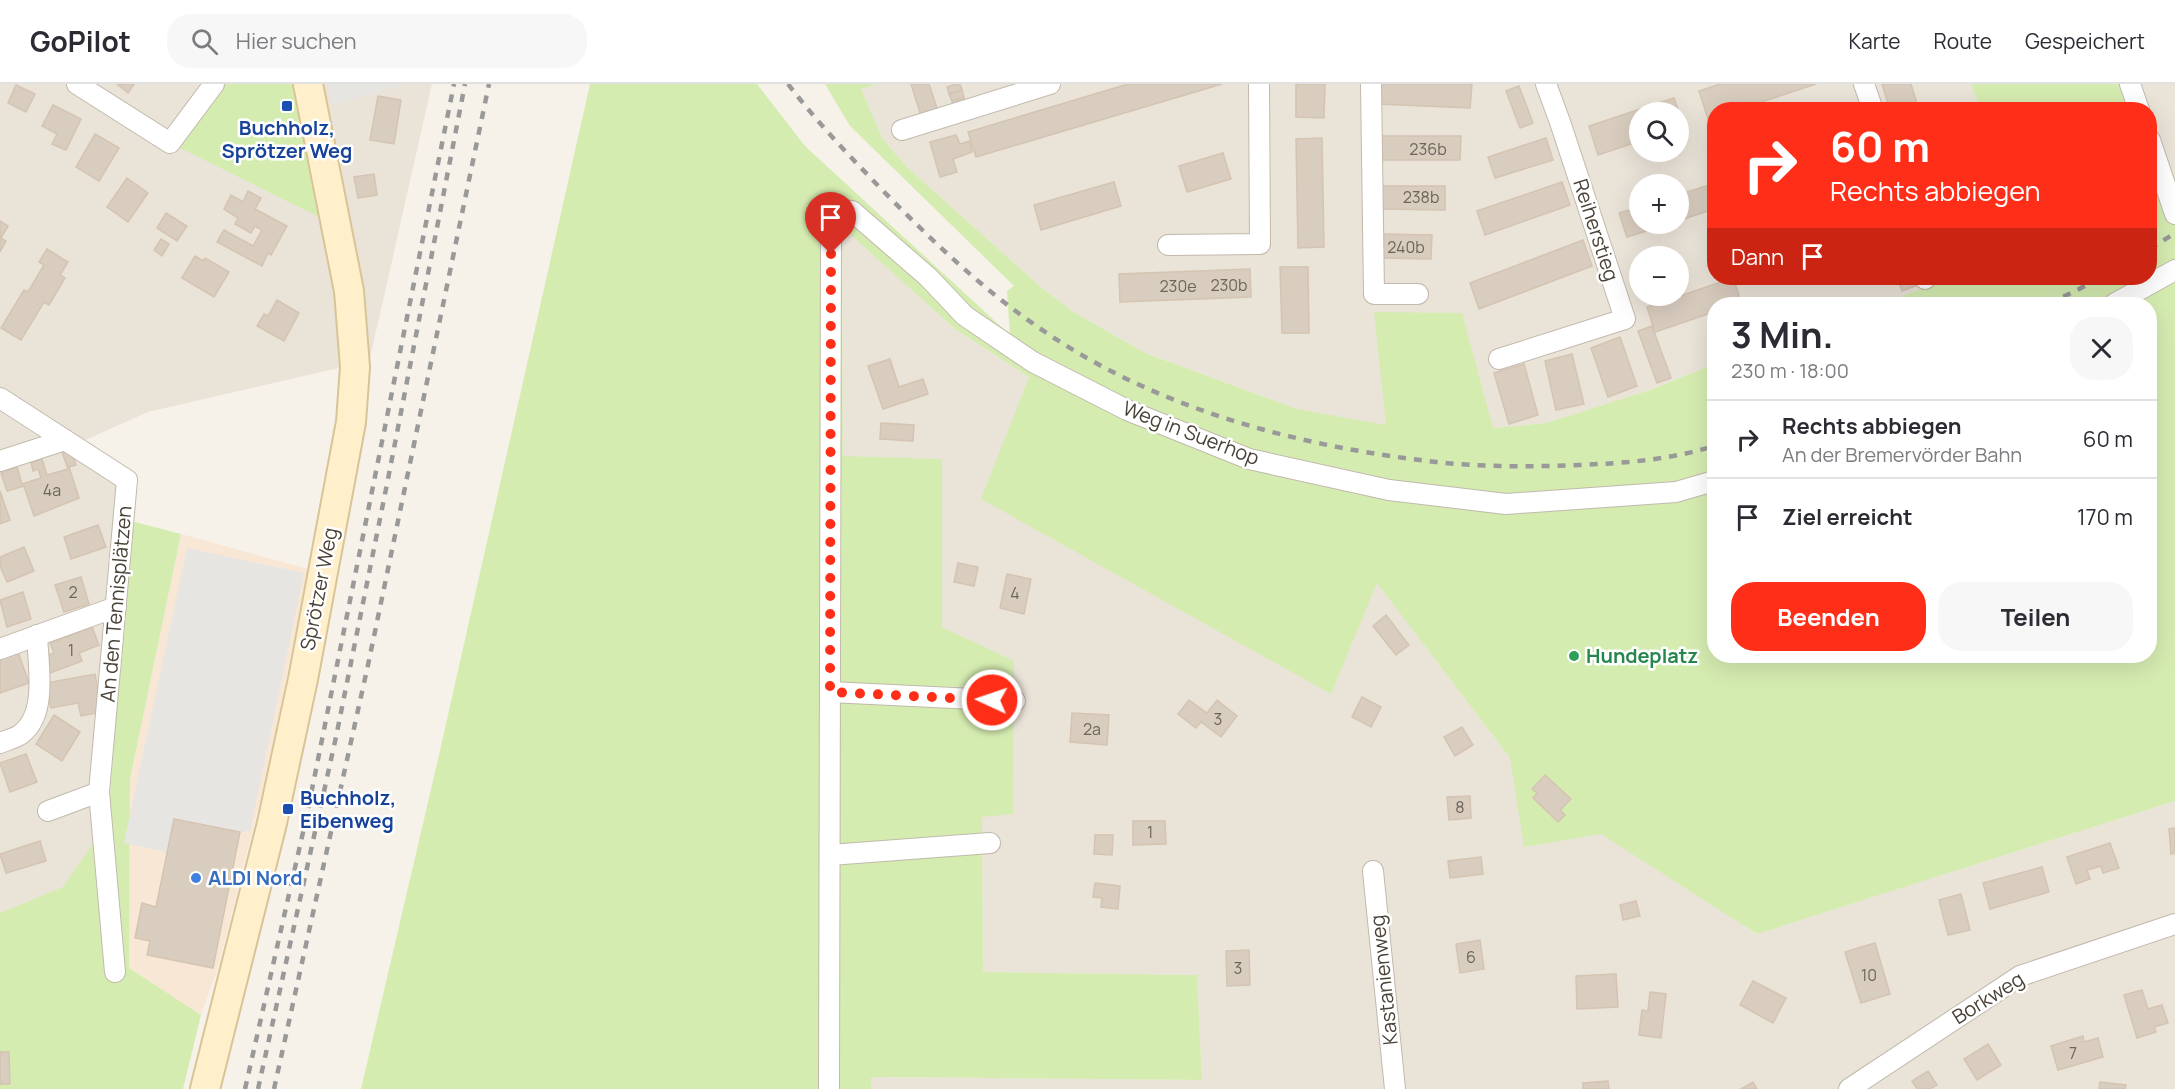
<!DOCTYPE html>
<html lang="de">
<meta charset="utf-8">
<style>
:root{--surface:#fff;--page:#f7f7f7;--text:#2b2b33;--muted:#7c7c81;--line:#e1e1e2;--accent:#ff2e18}
body{margin:0;font-family:Manrope,sans-serif;background:var(--page);color:var(--text);height:100vh;display:flex;flex-direction:column;font-size:22px;white-space:nowrap}
*{box-sizing:border-box;margin:0}
p{font-size:20px;color:var(--muted)}
.icon{flex:none;width:33px;height:33px;fill:none;stroke:currentColor;stroke-width:2;stroke-linecap:round;stroke-linejoin:round}
.map{position:relative;flex:1;overflow:hidden}
.details{position:absolute;left:1707px;top:213px;width:450px;height:366px;display:flex;flex-direction:column;background:var(--surface);border-radius:24px;box-shadow:0 6px 24px #0002}
.details>*{flex:none}
.top-card{position:absolute;left:1707px;top:18px;width:450px;height:183px;border-radius:24px;box-shadow:0 6px 24px #0002;background:#ff2e18;color:#fff;overflow:hidden}
.tools{position:absolute;left:1629px;top:18px;display:grid;gap:12px}
.tools a{display:grid;place-items:center;width:60px;height:60px;border-radius:50%;background:var(--surface);box-shadow:0 6px 24px #0002;font-size:30px}
.pin{position:absolute;display:grid;place-items:center;width:51px;height:51px;color:#fff;margin:-62px -26px;border-radius:50% 50% 50% 0;rotate:-45deg;box-shadow:0 0 6px #0007}
.pin .icon{rotate:45deg}
.me{position:absolute;width:66px;margin:-33px;rotate:273deg;stroke-linejoin:round;filter:drop-shadow(0 0 4px #0008)}
.turn{display:flex;align-items:center;gap:21px;height:126px;padding:0 24px;font-size:27px}
.turn .icon{width:78px;height:78px;stroke-width:2.5}
.turn b{display:block;font-size:42px;line-height:51px}
.then{display:flex;align-items:center;height:57px;padding:0 24px;background:#0003;gap:12px;font-size:22px}
.round{display:grid;place-items:center;flex:none;width:63px;height:63px;border-radius:24px;background:var(--page)}
.overview{display:flex;align-items:center;justify-content:space-between;height:102px;padding:0 24px}
h1{font-size:36px;font-weight:700;line-height:45px}
.primary-button{display:flex;gap:12px;margin-top:auto;padding:12px 24px}
.primary-button a{flex:1;height:69px;border-radius:24px;background:var(--accent);color:#fff;font-size:24px;font-weight:700;line-height:69px;text-align:center}
.primary-button a+a{background:var(--page);color:var(--text)}
ul{padding:0;list-style:none}
li{display:flex;align-items:center;gap:18px;height:78px;padding:0 24px;border-top:2px solid var(--line)}
li div{flex:1}
li b{display:block;font-size:22px}
li em{font-style:normal}
header{display:flex;align-items:center;gap:36px;box-sizing:border-box;height:84px;padding:0 30px;background:var(--surface);border-bottom:2px solid var(--line)}
header strong{font-size:28px}
nav{display:flex;gap:33px;margin-inline-start:auto;font-size:21px}
.search{width:420px;height:54px;background:var(--page);display:flex;align-items:center;gap:15px;box-sizing:border-box;padding:0 21px;border-radius:24px;color:var(--muted);font-size:22px}
.map>svg:first-child{display:block}
.residential{fill:#eae3d8;fill-rule:evenodd}
.commercial{fill:#f8e7d5}
.green{fill:#d5ecb1}
.parking{fill:#e7e5e2}
.building{fill:#d9cdbf;stroke:#d4c4b1;stroke-width:1.5}
.lines{fill:none;stroke-linecap:round;stroke-linejoin:round}
.street-casing{stroke:#c2b9ac;stroke-width:22}
.secondary-casing{stroke:#d9c497;stroke-width:32}
.street{stroke:#fff;stroke-width:20}
.secondary{stroke:#fff0cb;stroke-width:28}
.rail{stroke:#999;stroke-width:4.5;stroke-dasharray:8 8;stroke-linecap:butt}
.route{stroke:#ff2e18;stroke-width:10;stroke-dasharray:0 18}
.transit-dot{fill:#1a4fb4;stroke:#fff;stroke-width:2}
.leisure-dot{fill:#2e9e5b;stroke:#fff;stroke-width:2}
.shop-dot{fill:#3f7fe0;stroke:#fff;stroke-width:2}
.labels{text-anchor:middle;stroke-width:5;stroke-linejoin:round;paint-order:stroke}
.number-label{font-size:16px;fill:#6e6559}
.transit-label{font-size:20px;font-weight:bold;fill:#164399;stroke:#fff}
.street-label{font-size:20px;fill:#4b4237;stroke:#fff}
.leisure-label{font-size:20px;font-weight:bold;fill:#27864d;stroke:#fff;text-anchor:start}
.shop-label{font-size:20px;font-weight:bold;fill:#366cbe;stroke:#fff;text-anchor:start}
</style>
<header>
<strong>GoPilot</strong>
<div class="search"><svg class="icon" aria-label="search" viewBox="0 0 24 24"><circle cx="10" cy="10" r="6"/><path d="M15 15l6 6"/></svg>Hier suchen</div>
<nav><a>Karte</a><a>Route</a><a>Gespeichert</a></nav>
</header>
<div class="map">
<svg width="2175" height="1005" viewBox="0 0 2175 1005">
<rect width="100%" height="100%" fill="#f6f2ea"/>
<g class="residential">
<polygon points="0,0 432,0 370,274 355,283 343,283 148,328 74,361 127,396 99,708 115,888 0,1005"/>
<path d="M878 0H1971L1980 25 1714 26V194H1951L1880 220H1714V280L1650 306 1546 339 1493 344 1386 342 1297 325 1145 269 1072 227 1042 204 907 83 882 54 861 5ZM1640 28H1678V68H1640ZM1640 100H1678V140H1640ZM1640 172H1678V212H1640Z"/>
<polygon points="2130,0 2175,0 2175,130 2150,56 2150,26 2139,25"/>
<polygon points="842,142 955,245 1029,293 1331,609 1377,498 1509,673 1756,850 2175,717 2175,1005 871,1005 871,993 1202,996 1197,891 983,888 982,732 1013,729 942,543 942,375 843,373"/>
</g>
<polygon class="commercial" points="181,450 308,485 269,682 217,887 201,931 129,884 130,695"/>
<g class="green">
<polygon points="214,0 295,0 323,135 170,59"/>
<polygon points="590,0 757,0 805,62 1010,251 1007,207 1014,202 850,42 825,0 878,0 861,5 882,54 907,83 1042,204 1072,227 1145,269 1297,325 1386,341 1374,228 1462,229 1493,344 1546,339 1650,306 1714,280 1714,572 2150,572 2150,220 1880,220 1951,194 2150,194 2150,56 2175,130 2175,717 1757,850 1601,750 1524,763 1510,674 1377,499 1331,610 981,415 1029,293 955,245 842,143 843,372 942,375 942,543 1014,577 1013,730 982,733 983,888 1197,891 1202,996 871,993 871,1005 361,1005 439,671"/>
<polygon points="1971,0 2130,0 2139,25 1980,25"/>
<polygon points="131,437 181,450 130,695 129,884 201,931 183,1005 0,1005 0,829 63,803 108,738"/>
</g>
<g class="parking">
<polygon points="328,0 400,0 400,2 332,21"/>
<polygon points="187,464 304,489 250,747 240,748 174,735 167,768 124,759"/>
</g>
<g class="building">
<polygon points="117,0 134,0 128,9"/>
<polygon points="911,0 929,0 939,30 922,35"/>
<polygon points="956,0 960,0 962,6 949,10 947,3"/>
<polygon points="1128,0 1222,0 976,73 968,48"/>
<polygon points="1296,0 1325,0 1324,34 1296,33"/>
<polygon points="1378,0 1472,0 1470,24 1377,20"/>
<polygon points="1720,0 1816,0 1737,26 1714,26 1714,33 1708,35 1699,7"/>
<polygon points="1882,0 1911,0 1919,26 1890,26"/>
<polygon points="16,1 35,10 26,28 8,19"/>
<polygon points="1519,2 1533,39 1520,44 1506,7"/>
<polygon points="962,6 964,14 952,17 949,10"/>
<polygon points="378,12 401,16 394,60 370,56"/>
<polygon points="964,14 966,21 954,25 952,17"/>
<polygon points="1674,14 1684,43 1678,45 1678,28 1640,28 1640,57 1598,71 1589,42"/>
<polygon points="53,21 81,35 66,66 52,60 57,50 42,42"/>
<polygon points="95,50 119,64 99,97 76,83"/>
<polygon points="956,51 960,60 970,57 972,68 953,75 957,88 940,93 930,58"/>
<polygon points="1381,52 1461,52 1460,76 1381,76"/>
<polygon points="1322,54 1324,163 1298,164 1296,55"/>
<polygon points="1546,54 1553,76 1495,94 1488,73"/>
<polygon points="1223,69 1231,95 1187,108 1179,82"/>
<polygon points="374,90 377,111 358,114 354,93"/>
<polygon points="127,94 148,109 128,138 107,123"/>
<polygon points="1114,98 1121,122 1041,146 1034,121"/>
<polygon points="1562,98 1570,121 1485,151 1477,127"/>
<polygon points="1380,102 1445,102 1445,126 1379,125"/>
<polygon points="1706,102 1714,125 1678,137 1678,111"/>
<polygon points="248,107 261,114 255,125 287,142 271,171 268,169 262,182 217,158 224,146 253,162 262,146 255,142 251,149 235,140 238,134 224,125 231,111 243,118"/>
<polygon points="1640,123 1640,140 1669,140 1627,153 1619,129"/>
<polygon points="166,129 187,142 177,157 157,144"/>
<polygon points="0,137 8,142 1,154 6,157 0,168"/>
<polygon points="1381,150 1432,151 1431,175 1380,174"/>
<polygon points="161,155 169,160 162,172 154,166"/>
<polygon points="1583,156 1592,182 1479,225 1470,199"/>
<polygon points="47,165 68,178 60,191 65,194 49,221 44,218 21,256 1,244 24,206 28,208 44,181 39,178"/>
<polygon points="195,172 203,177 205,174 229,188 214,213 182,194"/>
<polygon points="1280,183 1308,183 1309,249 1282,249"/>
<polygon points="1250,185 1251,213 1120,218 1119,190"/>
<polygon points="1733,194 1742,220 1714,220 1714,228 1655,248 1647,223"/>
<polygon points="1897,194 1915,194 1918,201 1902,207"/>
<polygon points="277,216 299,229 284,257 257,242 264,230 268,232"/>
<polygon points="1652,242 1671,294 1657,299 1638,247"/>
<polygon points="1620,253 1637,302 1608,313 1591,264"/>
<polygon points="1572,270 1584,320 1556,326 1545,277"/>
<polygon points="890,275 899,303 923,295 928,310 883,325 868,282"/>
<polygon points="1524,280 1538,331 1509,340 1494,289"/>
<polygon points="881,339 914,341 913,357 880,355"/>
<polygon points="70,362 76,381 69,383 79,414 34,432 24,402 7,407 1,389 17,383 22,400 41,394 38,385 33,387 31,379 42,375 47,391 68,385 61,365"/>
<polygon points="0,407 10,436 0,440"/>
<polygon points="98,441 106,463 71,475 64,453"/>
<polygon points="24,463 34,487 7,498 0,482 0,473"/>
<polygon points="958,479 978,483 974,502 954,498"/>
<polygon points="1007,490 1031,495 1024,530 1000,524"/>
<polygon points="81,493 89,520 64,528 55,501"/>
<polygon points="23,508 31,535 7,543 0,516"/>
<polygon points="1386,531 1409,561 1396,571 1373,542"/>
<polygon points="92,543 99,561 79,569 82,577 50,589 44,573 54,569 50,559"/>
<polygon points="18,568 29,599 0,609 0,575"/>
<polygon points="95,590 102,628 81,632 78,619 51,624 46,599"/>
<polygon points="1362,613 1381,623 1371,643 1352,633"/>
<polygon points="1189,616 1207,629 1217,616 1237,632 1221,653 1201,638 1196,644 1178,630"/>
<polygon points="1072,629 1109,631 1107,661 1070,658"/>
<polygon points="54,631 80,648 62,677 36,660"/>
<polygon points="1462,643 1473,661 1455,672 1444,653"/>
<polygon points="26,670 37,698 10,708 0,679"/>
<polygon points="1545,691 1571,715 1560,726 1565,731 1558,738 1533,714 1537,709 1532,705"/>
<polygon points="1470,712 1471,734 1449,736 1447,713"/>
<polygon points="174,735 240,748 213,884 147,871 150,857 135,854 142,819 156,823"/>
<polygon points="1133,737 1165,737 1166,760 1133,761"/>
<polygon points="2175,744 2175,769 2171,770 2169,745"/>
<polygon points="1095,751 1113,751 1112,771 1094,770"/>
<polygon points="40,757 46,777 6,789 0,770"/>
<polygon points="2110,759 2119,784 2103,789 2101,782 2087,786 2090,795 2076,800 2067,773"/>
<polygon points="1481,773 1483,790 1450,794 1448,777"/>
<polygon points="2042,783 2049,808 1990,825 1983,799"/>
<polygon points="1095,799 1120,802 1118,825 1101,823 1102,814 1093,813"/>
<polygon points="1961,810 1970,846 1948,851 1939,816"/>
<polygon points="1636,817 1640,832 1623,836 1620,821"/>
<polygon points="1480,856 1484,885 1460,889 1456,860"/>
<polygon points="1875,859 1890,910 1861,919 1845,868"/>
<polygon points="1249,866 1250,901 1227,902 1226,867"/>
<polygon points="1616,890 1618,923 1577,925 1576,892"/>
<polygon points="1753,897 1786,914 1773,939 1740,921"/>
<polygon points="2142,906 2148,925 2162,921 2168,939 2154,943 2156,948 2137,954 2124,911"/>
<polygon points="1650,908 1666,910 1661,954 1639,951 1642,926 1648,927"/>
<polygon points="2083,952 2084,958 2098,954 2103,973 2058,986 2051,962"/>
<polygon points="1988,960 2001,981 1977,996 1964,975"/>
<polygon points="0,968 9,968 10,1000 0,1000"/>
<polygon points="1928,987 1937,1001 1930,1005 1917,1005 1912,997"/>
<polygon points="1608,997 1609,1005 1583,1005 1583,999"/>
<polygon points="1753,998 1757,1005 1741,1005"/>
<polygon points="2100,998 2126,1001 2125,1005 2099,1005"/>
</g>
<g class="lines">
<defs>
<g id="street">
<polyline points="77,0 170,59 214,0"/>
<polyline points="1371,0 1374,210 1418,210"/>
<polyline points="1864,0 1873,26"/>
<polyline points="2130,0 2139,26"/>
<polyline points="902,46 1050,0"/>
<polyline points="2150,56 2175,130"/>
<polyline points="1168,161 1260,160 1259,0"/>
<polyline points="1925,194 1925,195"/>
<polyline points="2114,220 2175,186"/>
<polyline points="1499,275 1625,235 1560,38 1546,0"/>
<polyline points="0,314 127,396 99,708 115,888"/>
<polyline points="0,377 65,356"/>
<polyline points="0,565 116,523"/>
<polyline points="830,608 1015,617"/>
<path d="M0 659C7 656 16 654 21 650 48 630 38 580 37 551"/>
<polyline points="48,727 99,708"/>
<polyline points="830,771 990,759"/>
<polyline points="1373,787 1395,1005"/>
<polyline points="829,1005 831,147 837,131 852,127 928,193 965,232 1033,278 1127,326 1249,375 1389,406 1506,420 1676,408 1714,397"/>
<polyline points="1849,1005 2020,892 2175,840"/>
</g>
<polyline id="secondary" points="205,1005 272,739 303,595 351,338 355,283 349,207 308,0"/>
</defs>
<use href="#street" class="street-casing"/>
<use href="#secondary" class="secondary-casing"/>
<use href="#street" class="street"/>
<use href="#secondary" class="secondary"/>
<g class="rail">
<path d="M788 0C820 42 857 80 894 118 939 163 985 207 1038 243 1155 325 1296 362 1436 378 1483 383 1531 383 1579 381 1626 379 1669 376 1714 362"/>
<polyline points="2150,165 2175,149"/>
<polyline points="2049,220 2101,194"/>
<polyline points="245,1005 306,735 454,0"/>
<polyline points="258,1005 336,653 387,400 465,0"/>
<polyline points="274,1005 368,581 489,0"/>
</g>
</g>
<g class="lines">
<polyline class="route" points="831,170 830,608 992,616"/>
</g>
<g class="transit-dot">
<rect x="281" y="16" width="12" height="12" rx="3"/>
<rect x="282" y="719" width="12" height="12" rx="3"/>
</g>
<circle class="leisure-dot" cx="1574" cy="572" r="6"/>
<circle class="shop-dot" cx="196" cy="794" r="6"/>
<g class="labels">
<g class="number-label">
<text x="1428" y="71">236b</text>
<text x="1421" y="119">238b</text>
<text x="1406" y="169">240b</text>
<text x="1229" y="207">230b</text>
<text x="1178" y="208">230e</text>
<text x="52" y="412">4a</text>
<text x="73" y="514">2</text>
<text x="1015" y="515">4</text>
<text x="71" y="572">1</text>
<text x="1218" y="641">3</text>
<text x="1092" y="651">2a</text>
<text x="1460" y="729">8</text>
<text x="1150" y="754">1</text>
<text x="1471" y="879">6</text>
<text x="1238" y="890">3</text>
<text x="1869" y="897">10</text>
<text x="2073" y="975">7</text>
</g>
<g class="transit-label">
<text x="287" y="51">Buchholz,<tspan x="287" dy="23">Sprötzer Weg</tspan></text>
<text x="300" y="721" text-anchor="start">Buchholz,<tspan x="300" dy="23">Eibenweg</tspan></text>
</g>
<g class="street-label">
<text transform="translate(1596 146) rotate(72)" y="7">Reiherstieg</text>
<text transform="translate(1191 349) rotate(21)" y="7">Weg in Suerhop</text>
<text transform="translate(319 505) rotate(-79)" y="7">Sprötzer Weg</text>
<text transform="translate(116 520) rotate(-85)" y="7">An den Tennisplätzen</text>
<text transform="translate(1384 896) rotate(-96)" y="7">Kastanienweg</text>
<text transform="translate(1988 914) rotate(-32)" y="7">Borkweg</text>
</g>
<g class="leisure-label">
<text x="1586" y="579">Hundeplatz</text>
</g>
<g class="shop-label">
<text x="208" y="801">ALDI Nord</text>
</g>
</g>
</svg>
<div class="tools">
<a><svg class="icon" aria-label="search" viewBox="0 0 24 24"><circle cx="10" cy="10" r="6"/><path d="M15 15l6 6"/></svg></a>
<a>+</a>
<a>−</a>
</div>
<div class="pin" style="left:831px;top:170px;background:#d93025"><svg class="icon" aria-label="arrive" viewBox="0 0 24 24"><path d="M6 21V4h12l-3 4 3 4H6"/></svg></div>
<svg class="me" style="left:992px;top:616px" viewBox="-20 -20 40 40"><circle r="17" fill="#ff2e18" stroke="#fff" stroke-width="3"/><path d="M0-11L8 9 0 5-8 9z" fill="#fff"/></svg>
<div class="top-card">
<div class="turn"><svg class="icon" aria-label="right" viewBox="0 0 24 24"><path d="M7 20v-9h11M14 6l5 5-5 5"/></svg><div><b>60 m</b>Rechts abbiegen</div></div>
<div class="then">Dann<svg class="icon" aria-label="arrive" viewBox="0 0 24 24"><path d="M6 21V4h12l-3 4 3 4H6"/></svg></div>
</div>
<section class="details">
<div class="overview"><div><h1>3 Min.</h1><p>230 m · 18:00</p></div><a class="round"><svg class="icon" aria-label="close" viewBox="0 0 24 24"><path d="M6 6l12 12M18 6L6 18"/></svg></a></div>
<ul>
<li><svg class="icon" aria-label="right" viewBox="0 0 24 24"><path d="M7 20v-9h11M14 6l5 5-5 5"/></svg><div><b>Rechts abbiegen</b><p>An der Bremervörder Bahn</p></div><em>60 m</em></li>
<li><svg class="icon" aria-label="arrive" viewBox="0 0 24 24"><path d="M6 21V4h12l-3 4 3 4H6"/></svg><div><b>Ziel erreicht</b></div><em>170 m</em></li>
</ul>
<div class="primary-button"><a>Beenden</a><a>Teilen</a></div>
</section>
</div>
